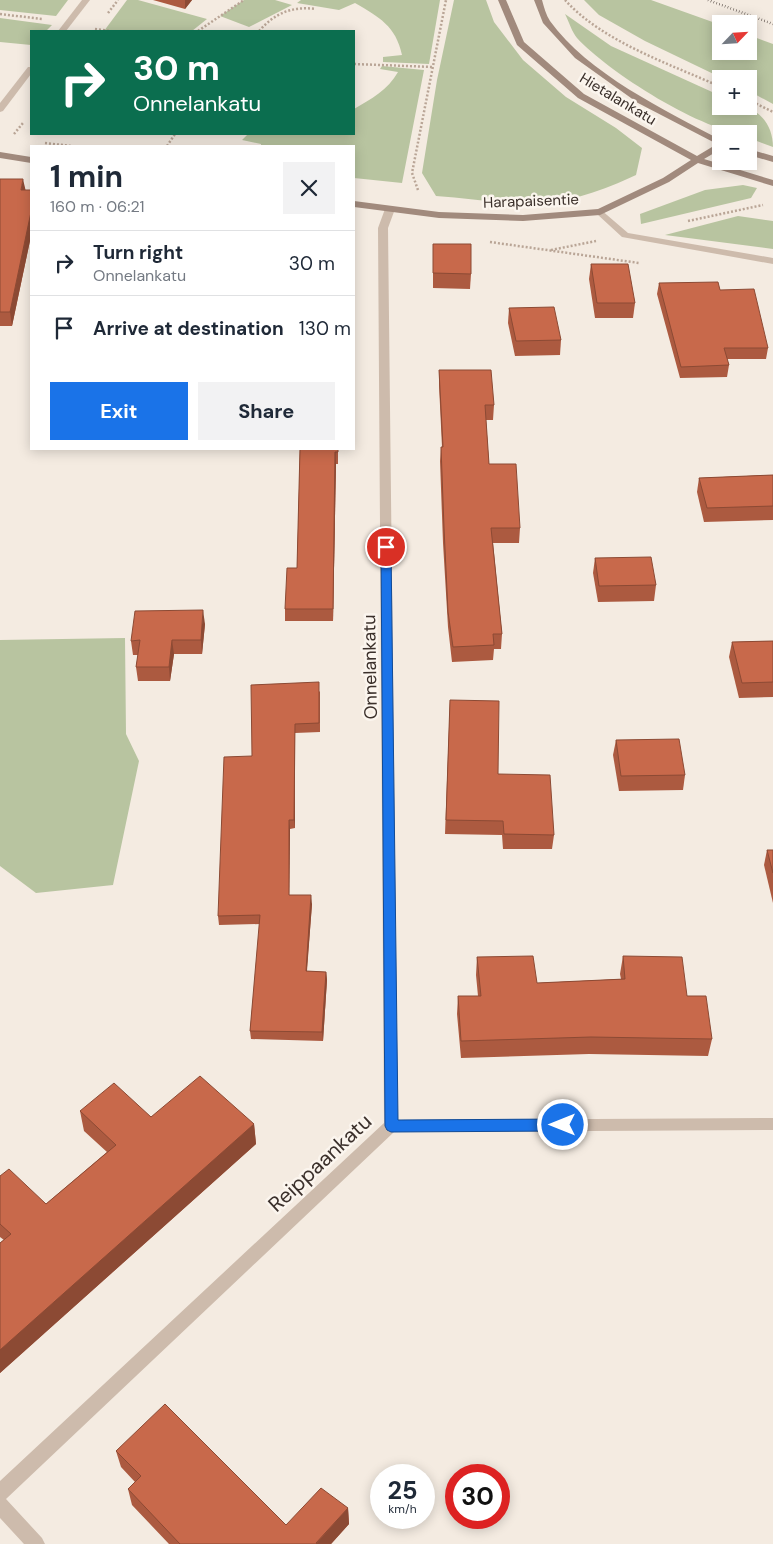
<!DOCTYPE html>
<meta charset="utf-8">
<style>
:root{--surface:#fff;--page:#f2f2f3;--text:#1f2937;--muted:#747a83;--line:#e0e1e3;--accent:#1a73e8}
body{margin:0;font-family:"DM Sans",sans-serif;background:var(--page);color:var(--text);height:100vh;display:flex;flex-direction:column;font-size:19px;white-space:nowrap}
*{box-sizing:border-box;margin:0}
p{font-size:16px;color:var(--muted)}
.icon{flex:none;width:28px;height:28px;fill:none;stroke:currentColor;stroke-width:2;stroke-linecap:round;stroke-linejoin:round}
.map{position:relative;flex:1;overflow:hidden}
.drawer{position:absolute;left:30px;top:145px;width:325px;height:305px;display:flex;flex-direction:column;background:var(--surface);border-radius:0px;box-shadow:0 2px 12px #0003}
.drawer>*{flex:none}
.hud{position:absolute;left:30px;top:30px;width:325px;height:105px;border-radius:0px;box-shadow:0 2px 12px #0003;background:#0b6e4f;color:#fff;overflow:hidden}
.needle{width:32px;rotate:65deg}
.buttons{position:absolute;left:712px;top:15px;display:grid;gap:10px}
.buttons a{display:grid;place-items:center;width:45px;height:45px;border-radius:0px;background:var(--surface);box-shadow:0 2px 12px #0003;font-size:25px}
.speed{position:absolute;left:370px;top:1464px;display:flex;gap:10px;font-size:25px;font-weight:700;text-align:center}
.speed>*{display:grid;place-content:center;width:65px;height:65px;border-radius:50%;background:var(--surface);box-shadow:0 2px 12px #0003;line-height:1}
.speed small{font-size:12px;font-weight:400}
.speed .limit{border:8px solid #d22;background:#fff;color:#111}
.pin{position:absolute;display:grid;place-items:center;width:42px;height:42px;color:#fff;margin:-21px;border:2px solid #fff;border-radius:50%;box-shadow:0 1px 5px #0007}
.me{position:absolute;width:55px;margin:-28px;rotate:270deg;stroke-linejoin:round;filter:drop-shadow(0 0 4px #0008)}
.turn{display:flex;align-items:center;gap:18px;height:105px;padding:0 20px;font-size:22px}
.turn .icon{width:65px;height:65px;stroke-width:2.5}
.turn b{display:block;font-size:35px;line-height:42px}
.round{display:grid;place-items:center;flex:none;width:52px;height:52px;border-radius:0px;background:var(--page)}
.head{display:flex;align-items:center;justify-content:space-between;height:85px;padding:0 20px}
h1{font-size:30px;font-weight:700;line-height:38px}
.cta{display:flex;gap:10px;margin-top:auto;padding:10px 20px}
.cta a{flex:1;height:58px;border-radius:0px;background:var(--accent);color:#fff;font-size:20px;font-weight:700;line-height:58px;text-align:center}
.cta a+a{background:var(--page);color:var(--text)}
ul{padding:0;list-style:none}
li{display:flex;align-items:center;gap:15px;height:65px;padding:0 20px;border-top:1px solid var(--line)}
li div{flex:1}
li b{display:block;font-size:19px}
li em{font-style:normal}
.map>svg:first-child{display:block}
.green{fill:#b8c4a0}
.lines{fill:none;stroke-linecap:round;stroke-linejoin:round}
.path{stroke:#b9a596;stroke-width:2.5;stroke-dasharray:2 2;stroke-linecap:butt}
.street{fill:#cdbbac;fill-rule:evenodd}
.secondary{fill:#a18a7d;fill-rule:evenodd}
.rail{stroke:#3b302b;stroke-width:2.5;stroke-dasharray:0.5 2.5;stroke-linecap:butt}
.wall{fill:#ac5a40}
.shaded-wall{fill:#8c4a34}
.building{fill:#c8694b;stroke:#8c4a34}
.route{fill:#1a73e8;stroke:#114b97}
.labels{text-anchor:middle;stroke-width:5;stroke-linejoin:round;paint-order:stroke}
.far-street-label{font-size:15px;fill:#3b302b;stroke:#fbf5ee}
.street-label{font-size:18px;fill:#3b302b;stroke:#fbf5ee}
.near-street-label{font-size:21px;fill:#3b302b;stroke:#fbf5ee}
</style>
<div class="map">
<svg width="773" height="1544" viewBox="0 0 773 1544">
<rect width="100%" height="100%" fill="#f4ebe1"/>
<g class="green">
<polygon points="0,0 68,0 56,16 0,10"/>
<polygon points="127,0 138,0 207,19 192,31 104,31"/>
<polygon points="244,0 275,0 292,5 249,27 220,16"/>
<path d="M301 0H440L429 64 383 62V57L402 55C396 26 379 17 355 3L339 10 297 3Z"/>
<path d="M454 0H486L494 22 523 60 566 97 616 128 642 148 636 175C604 190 568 203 532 204 501 204 468 198 436 196L422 173 437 80Z"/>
<polygon points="584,0 651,0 721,25 721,51 749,51 749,35 773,44 773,104 749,91 749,79 724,79 645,41 599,15"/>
<path d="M565 14 611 46 721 96V106C727 106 736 105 742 106 762 111 773 127 773 147L749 138V134C705 134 607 71 577 38 572 32 569 22 565 14Z"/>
<polygon points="0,18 52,25 46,31 31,31 31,45 0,42"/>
<path d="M382 66 424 70 402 183 354 178V146H261V144L242 140 248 134H354V109C371 99 388 90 398 72L380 69Z"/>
<polygon points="743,185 757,188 751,198 641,224 640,214 705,190"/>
<polygon points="738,216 773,221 773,249 665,235"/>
<polygon points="125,638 126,734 139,761 113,885 36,893 0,866 0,640"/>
</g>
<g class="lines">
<g class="path">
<path d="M565 0C603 42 670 64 721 87"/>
<polyline points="108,13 118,0"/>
<polyline points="0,14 42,19"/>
<polyline points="95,29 111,31"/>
<polyline points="198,31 244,0"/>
<path d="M259 31C275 13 292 6 316 9"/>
<polyline points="354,64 433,67"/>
<polyline points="749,100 773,112"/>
<polyline points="14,134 23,123"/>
<polyline points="45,143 71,146"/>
<polyline points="167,146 175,134"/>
<polyline points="418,190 412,173 446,0"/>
<polyline points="688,221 763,205"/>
<polyline points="490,242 639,263"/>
<polyline points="551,250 596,241"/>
</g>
<g class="street">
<polygon points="82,0 90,0 66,31 58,31"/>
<polygon points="28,67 31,67 31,74 3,111 0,112 0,103"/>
<polygon points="390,206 395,209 388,228 398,1120 773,1118 773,1130 394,1132 6,1499 42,1538 45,1544 24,1544 0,1518 0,1481 384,1123 378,228 385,209"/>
<polygon points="600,209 628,233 773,258 773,264 622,237 597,214 597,210"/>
</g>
<g class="secondary">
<path d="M498 0H506L524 42 584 94 697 156 717 144 638 103 575 58 543 23 534 0H542C544 7 546 15 550 21 587 73 666 111 721 140V149L704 159 773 180V186L698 163 669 182 600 215 523 221 439 218 354 207V201L439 212 523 215 598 209 663 178 691 160 578 98 517 45Z"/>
<polygon points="749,149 773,156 773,162 749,155"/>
<polygon points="0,152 31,157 31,163 0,158"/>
</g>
<polyline class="rail" points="708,0 773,24"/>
</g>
<g class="wall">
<polygon points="153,0 192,0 185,9"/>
<polygon points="0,179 25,190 31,190 31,236 12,326 0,326"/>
<polygon points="433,244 471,274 470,289 433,288"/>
<polygon points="591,264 635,303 633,318 595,318 589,279"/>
<polygon points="659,283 720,290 768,348 766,359 727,359 729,365 727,377 680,378 657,294"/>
<polygon points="509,308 561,340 560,355 515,356 508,323"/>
<polygon points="439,370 494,405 493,420 486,420 489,464 520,528 519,543 493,543 502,634 501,649 494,649 493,660 452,662 448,627 443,543 440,461 441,447 442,447 439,385"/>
<polygon points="300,449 338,449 338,464 336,464 333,621 285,621 285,609 297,568"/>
<polygon points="773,475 773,520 704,522 697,492 699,478"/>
<polygon points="595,558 656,585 654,601 598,602 593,573"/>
<polygon points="205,624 202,654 174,654 170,681 138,681 136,667 138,655 133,655 131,641"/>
<polygon points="773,641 773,697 739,698 729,657 732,642"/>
<polygon points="320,691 320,732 295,733 295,828 290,829 289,895 312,904 307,971 326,972 327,980 323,1041 251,1039 250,1031 260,924 219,925 218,916 252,756"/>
<polygon points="450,700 498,774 554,835 552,849 503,849 502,835 445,834"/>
<polygon points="616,740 685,775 683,790 619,791 613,755"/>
<polygon points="767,850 773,850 773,903 764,865"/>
<polygon points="623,956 687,996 712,1039 708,1056 589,1054 461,1058 457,1014 458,996 478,996 476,975 477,957 537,983 621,979 620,974"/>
<polygon points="80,1111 254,1124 256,1144 0,1373 0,1243 4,1240 0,1237 0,1176 46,1204 107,1152 84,1131"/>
<polygon points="116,1451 286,1525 348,1508 349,1524 331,1544 169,1544 132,1505 128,1489 135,1482 121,1467"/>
</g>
<g class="shaded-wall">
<polygon points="185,0 192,0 185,9"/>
<polygon points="23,179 26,192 21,190"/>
<polygon points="31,212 31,236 12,326 10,312"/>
<polygon points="335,452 336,464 333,621 333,609"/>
<polygon points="203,610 205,624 202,654 201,640"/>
<polygon points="172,640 174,654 170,681 169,667"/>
<polygon points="295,724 295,828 294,820"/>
<polygon points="289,820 290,829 289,904"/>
<polygon points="311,895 312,904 306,980 306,971"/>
<polygon points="326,972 327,980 323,1041 322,1032"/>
<polygon points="254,1124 256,1144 0,1373 0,1350"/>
<polygon points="348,1508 349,1524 331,1544 316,1544"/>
</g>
<g class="building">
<polygon points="0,179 23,179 21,190 31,190 31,212 10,312 0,312"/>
<polygon points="433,244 471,244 471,274 433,273"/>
<polygon points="591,264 628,264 635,303 597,303"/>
<polygon points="718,282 720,290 754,289 768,348 724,348 729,365 681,367 659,283"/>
<polygon points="554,307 561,340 516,341 509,308"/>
<polygon points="439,370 491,370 494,405 485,405 489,464 516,464 520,528 491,528 502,634 493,634 494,645 453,647 448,612 444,528 441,447 443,447"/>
<polygon points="300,449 338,449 338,452 335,452 333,609 285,609 287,568 297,568"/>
<polygon points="773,475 773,506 707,508 699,478"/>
<polygon points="651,557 656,585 599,586 595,558"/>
<polygon points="203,610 201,640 172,640 169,667 136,667 140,640 131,641 135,611"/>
<polygon points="773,641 773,682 742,683 732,642"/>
<polygon points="319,682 319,723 295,724 294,820 289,820 289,895 311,895 306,971 326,972 322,1032 250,1031 260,915 218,916 224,757 252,756 251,685"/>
<polygon points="450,700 499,701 498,774 550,775 554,835 504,834 503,821 446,820"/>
<polygon points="679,739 685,775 621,776 616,740"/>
<polygon points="767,850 773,850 773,873"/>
<polygon points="533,956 537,983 625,979 623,956 682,957 687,996 706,996 712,1039 591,1037 461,1041 458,996 481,996 477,957"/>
<polygon points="200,1076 254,1124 0,1350 0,1243 11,1234 0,1224 0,1176 9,1169 46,1204 116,1145 80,1111 114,1083 151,1117"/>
<polygon points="165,1404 286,1525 321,1488 348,1508 316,1543 317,1544 180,1544 128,1489 141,1476 116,1451"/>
</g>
<polygon class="route" points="386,544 391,547 398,1120 563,1119 568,1121 570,1125 568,1129 563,1131 391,1132 387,1130 385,1126 381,547"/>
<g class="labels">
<g class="far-street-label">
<text transform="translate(618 99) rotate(31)" y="5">Hietalankatu</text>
<text transform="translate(531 201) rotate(-2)" y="5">Harapaisentie</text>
</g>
<g class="street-label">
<text transform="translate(370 667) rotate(-91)" y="6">Onnelankatu</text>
</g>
<g class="near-street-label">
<text transform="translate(320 1163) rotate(-43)" y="7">Reippaankatu</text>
</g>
</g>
</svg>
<div class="buttons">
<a><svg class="needle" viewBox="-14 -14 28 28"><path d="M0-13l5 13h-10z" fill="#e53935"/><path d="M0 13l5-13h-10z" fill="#747a83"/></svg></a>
<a>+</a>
<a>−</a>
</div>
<div class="speed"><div>25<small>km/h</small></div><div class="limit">30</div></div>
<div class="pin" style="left:386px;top:547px;background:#d93025"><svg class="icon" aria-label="arrive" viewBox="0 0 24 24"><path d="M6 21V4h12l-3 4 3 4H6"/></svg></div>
<svg class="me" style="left:563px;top:1125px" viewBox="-20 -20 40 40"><circle r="17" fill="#1a73e8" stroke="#fff" stroke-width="3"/><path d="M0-11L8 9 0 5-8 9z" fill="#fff"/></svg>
<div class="hud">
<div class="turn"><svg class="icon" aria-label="right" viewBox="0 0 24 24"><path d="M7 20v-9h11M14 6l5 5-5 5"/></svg><div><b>30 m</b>Onnelankatu</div></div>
</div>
<section class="drawer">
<div class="head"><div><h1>1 min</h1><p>160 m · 06:21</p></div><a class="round"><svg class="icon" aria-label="close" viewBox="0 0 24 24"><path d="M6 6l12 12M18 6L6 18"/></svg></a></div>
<ul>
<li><svg class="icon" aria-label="right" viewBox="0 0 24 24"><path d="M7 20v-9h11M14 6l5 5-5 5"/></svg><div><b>Turn right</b><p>Onnelankatu</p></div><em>30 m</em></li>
<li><svg class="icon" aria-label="arrive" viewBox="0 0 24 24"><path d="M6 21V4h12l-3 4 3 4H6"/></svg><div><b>Arrive at destination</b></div><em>130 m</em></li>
</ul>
<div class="cta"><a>Exit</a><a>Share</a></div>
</section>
</div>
